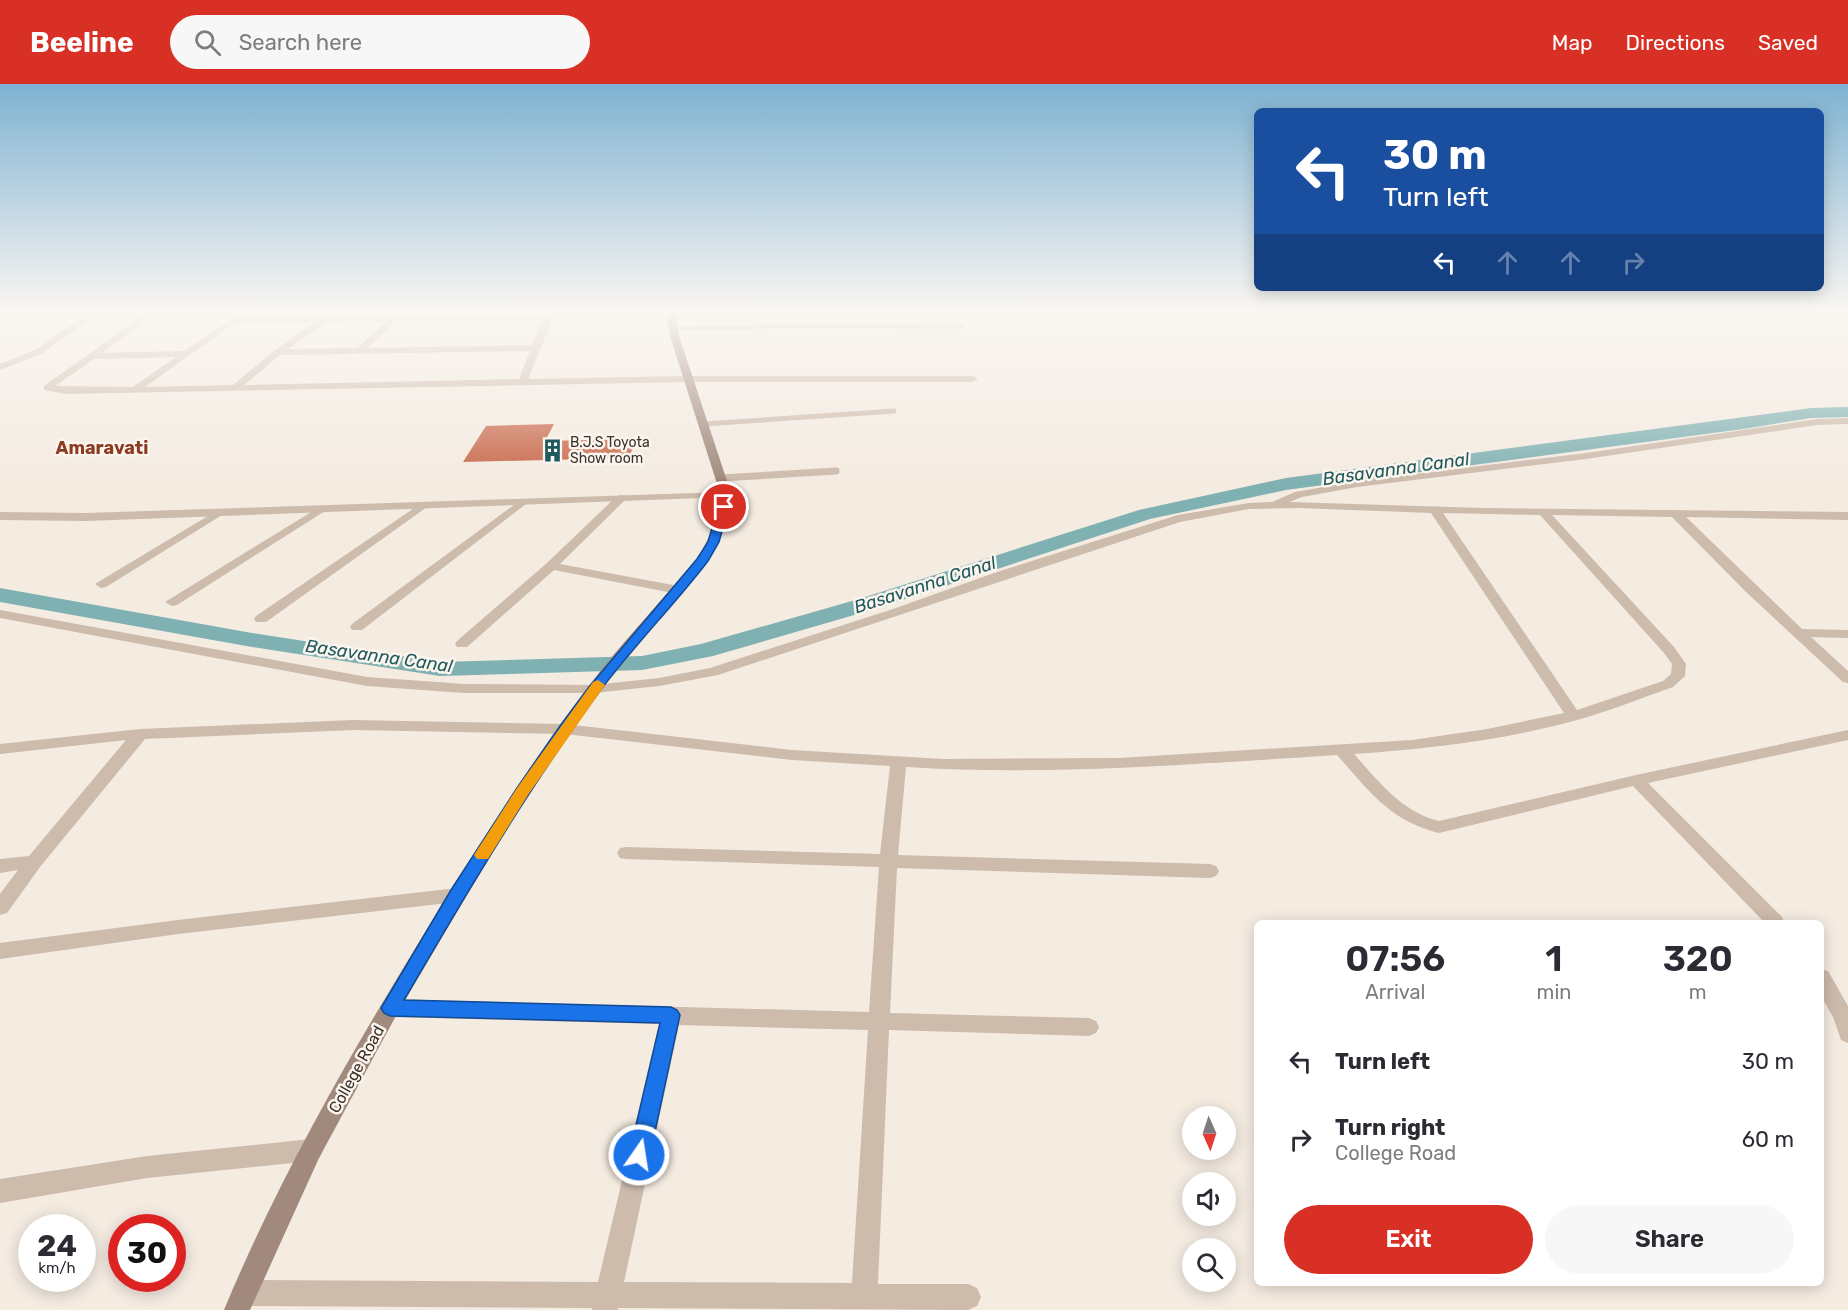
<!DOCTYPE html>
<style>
:root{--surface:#fff;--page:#f7f7f7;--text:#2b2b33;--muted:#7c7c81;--accent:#d93025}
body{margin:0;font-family:Rubik,sans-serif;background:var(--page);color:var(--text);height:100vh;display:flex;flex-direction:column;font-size:22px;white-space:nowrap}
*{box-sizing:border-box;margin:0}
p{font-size:20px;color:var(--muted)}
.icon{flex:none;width:33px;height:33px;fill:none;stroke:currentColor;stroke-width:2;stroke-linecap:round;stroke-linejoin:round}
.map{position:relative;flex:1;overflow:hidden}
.details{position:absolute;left:1254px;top:836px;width:570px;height:366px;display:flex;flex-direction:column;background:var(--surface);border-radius:9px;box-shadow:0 3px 15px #0003}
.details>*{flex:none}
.banner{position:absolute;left:1254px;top:24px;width:570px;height:183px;border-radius:9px;box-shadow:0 3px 15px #0003;background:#1a4fa0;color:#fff;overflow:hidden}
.needle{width:39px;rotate:177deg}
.fabs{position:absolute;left:1182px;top:1022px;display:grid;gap:12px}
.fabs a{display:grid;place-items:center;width:54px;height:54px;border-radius:50%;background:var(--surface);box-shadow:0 3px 15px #0003;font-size:30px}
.speed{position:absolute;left:18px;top:1130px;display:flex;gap:12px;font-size:30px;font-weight:700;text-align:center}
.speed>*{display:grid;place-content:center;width:78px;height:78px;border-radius:50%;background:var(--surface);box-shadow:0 3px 15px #0003;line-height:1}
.speed small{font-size:15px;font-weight:400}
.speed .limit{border:9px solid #d22;background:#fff;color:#111}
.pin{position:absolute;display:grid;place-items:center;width:51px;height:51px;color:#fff;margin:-26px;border:3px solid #fff;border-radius:50%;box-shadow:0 2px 6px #0007}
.me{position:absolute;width:66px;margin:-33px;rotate:13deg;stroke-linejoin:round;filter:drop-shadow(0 0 4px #0008)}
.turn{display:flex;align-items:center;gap:21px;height:126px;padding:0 30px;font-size:27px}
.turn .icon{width:78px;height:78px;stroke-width:2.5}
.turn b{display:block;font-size:42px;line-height:51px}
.lanes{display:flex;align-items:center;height:57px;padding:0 30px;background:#0003;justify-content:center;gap:30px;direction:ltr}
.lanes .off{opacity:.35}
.eta{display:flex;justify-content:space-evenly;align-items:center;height:102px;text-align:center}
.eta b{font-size:36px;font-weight:600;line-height:42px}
.button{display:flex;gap:12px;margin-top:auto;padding:12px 30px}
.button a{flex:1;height:69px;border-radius:36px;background:var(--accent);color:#fff;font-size:24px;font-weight:600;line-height:69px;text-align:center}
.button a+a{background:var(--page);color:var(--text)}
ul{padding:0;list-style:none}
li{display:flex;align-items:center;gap:18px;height:78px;padding:0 30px}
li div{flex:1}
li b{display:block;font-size:22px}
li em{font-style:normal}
header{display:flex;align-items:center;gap:36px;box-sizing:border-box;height:84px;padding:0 30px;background:var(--accent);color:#fff}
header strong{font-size:28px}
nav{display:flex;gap:33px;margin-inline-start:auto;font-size:21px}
.search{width:420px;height:54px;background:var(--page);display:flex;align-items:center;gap:15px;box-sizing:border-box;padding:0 21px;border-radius:33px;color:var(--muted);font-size:22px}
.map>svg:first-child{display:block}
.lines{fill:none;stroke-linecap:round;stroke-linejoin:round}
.canal{fill:#7fb0b2;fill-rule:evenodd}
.building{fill:#c8694b}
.service-far1{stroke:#cdbbac;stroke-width:5}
.service{stroke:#cdbbac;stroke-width:7}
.minor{fill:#cdbbac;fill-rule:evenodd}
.tertiary{fill:#cdbbac;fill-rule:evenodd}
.secondary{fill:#a18a7d;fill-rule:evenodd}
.route{fill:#1a73e8;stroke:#114b97;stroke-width:1.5}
.slow{fill:#f59e0b}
.labels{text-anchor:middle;stroke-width:5;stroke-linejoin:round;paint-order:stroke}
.far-poi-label{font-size:14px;fill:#3b302b;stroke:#fbf5ee;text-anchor:start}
.street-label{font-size:16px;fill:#3b302b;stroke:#fbf5ee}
.far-district-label{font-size:18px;font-weight:bold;fill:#8c3b22;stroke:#fbf5ee}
.water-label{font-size:18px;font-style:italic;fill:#1f5a5e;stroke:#fbf5ee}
</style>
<header>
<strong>Beeline</strong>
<div class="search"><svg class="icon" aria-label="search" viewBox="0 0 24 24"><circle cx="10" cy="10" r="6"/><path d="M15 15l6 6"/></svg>Search here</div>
<nav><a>Map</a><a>Directions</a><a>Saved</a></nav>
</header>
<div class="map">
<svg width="1848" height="1226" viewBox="0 0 1848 1226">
<rect width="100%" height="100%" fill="#f4ebe1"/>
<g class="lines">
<polygon class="canal" points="1848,323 1848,333 1811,334 1743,345 1286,406 1150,435 875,525 713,572 642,586 440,592 252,563 0,518 0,504 252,549 440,578 642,572 701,560 859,515 1139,426 1286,394 1811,324"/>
</g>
<polygon class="building" points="554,340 545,357 636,355 629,374 463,378 486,342"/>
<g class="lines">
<polyline class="service-far1" points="704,340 894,327"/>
<polyline class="service" points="721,394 836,387"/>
<g class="minor">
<polygon points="67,227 124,227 120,229 97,230 41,270 0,286 0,280 35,266 86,231 0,234 0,230"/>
<path d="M150 227H159L102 269 184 267 243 228 247 230 243 233 545 232 548 227H556L528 295 686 292H973L978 295 973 298H686L66 310 44 306V302ZM542 236 532 261 367 264 396 237ZM387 237 357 264 288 265 327 238ZM236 238H316L275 266 233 301 145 303ZM530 267 519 295 244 301 280 271ZM176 273 133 303 55 302 94 275Z"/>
<polygon points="794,240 962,241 966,243 962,245 794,244 673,247 669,245 673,243"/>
<path d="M1848 334V340L1817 341 1586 375 1357 403 1302 413 1289 418 1483 424 1848 428V436L1686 433 1802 545 1848 546V554L1811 553 1848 587V599L1843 598 1745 507 1672 433 1552 431 1674 563 1686 580 1685 592 1673 603C1641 614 1610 627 1577 636 1505 656 1429 665 1354 670 1378 697 1402 728 1439 737L1636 691 1848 646V656L1648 699 1782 833 1784 838H1764L1633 702 1439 749C1390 737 1369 707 1337 671 1194 680 1050 692 906 683L898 771 1210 780 1216 782 1219 787 1216 792 1210 794 897 784 890 929 1089 934 1096 937 1099 943 1096 949 1089 952 889 946 878 1200H968L977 1204 981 1213 977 1222 968 1226 618 1224V1226H592V1224L244 1222 235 1218 231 1209 235 1200 244 1196 598 1198 659 940 390 933 383 930 380 924 383 918 390 915 869 928 879 783 626 775 620 774 617 769 620 764 626 763 880 770 890 682 792 676 565 650 353 646 145 655 40 783 7 829 0 831V810L18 786 0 789V775L29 772 126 656 0 670V660L140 645 353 636 565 640 792 666 943 675 1119 674 1412 656 1487 645 1564 629 1431 429 1299 424 1249 425 1180 438 718 591 659 602 594 609 587 605 594 601 659 594 710 584 893 525 997 488 1178 431 1249 419 1272 418 1295 408 1357 397 1586 369 1817 335ZM1443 429 1540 431 1664 569 1672 580 1671 590 1663 597 1577 626ZM679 941 868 946 852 1199 624 1198Z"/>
<polygon points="621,411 625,412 625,416 560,480 678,502 683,503 685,506 683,509 678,510 554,486 467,563 457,563 455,560 457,557 547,479 617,412"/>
<polygon points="522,415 528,418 526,420 362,546 352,546 350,543 352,540"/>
<polygon points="423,418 429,421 427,423 266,538 256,538 254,535 256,532"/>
<polygon points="321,422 327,425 325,427 177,521 172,522 165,518"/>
<polygon points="218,426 224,429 222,431 106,503 101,504 95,500"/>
<polygon points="457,804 464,806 466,811 464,816 457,818 178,850 0,875 0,859 178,836"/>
<polygon points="1821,885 1828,887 1848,922 1848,959 1841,956 1833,933 1821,912"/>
<polygon points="311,1055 319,1058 323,1066 319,1074 311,1077 147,1094 0,1119 0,1095 147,1072"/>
</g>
<g class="tertiary">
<polygon points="725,408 731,411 729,413 86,437 0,436 0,428 86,429"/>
<polygon points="0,526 367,593 464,600 594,601 601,605 594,609 464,609 367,602 0,534"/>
</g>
<path class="secondary" d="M669 227H677L676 237 679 252 730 406 729 429 720 454 706 480 599 608 528 711 464 816 397 930 319 1074 250 1226H224C275 1103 341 986 410 873 466 781 523 689 588 603 621 559 661 518 697 475 709 455 721 430 719 406L670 252 668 237Z"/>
</g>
<linearGradient id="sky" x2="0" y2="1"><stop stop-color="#7eb2d2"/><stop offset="0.57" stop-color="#faf6f2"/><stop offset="1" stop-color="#faf6f2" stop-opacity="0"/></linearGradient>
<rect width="1848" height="398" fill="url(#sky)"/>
<path class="route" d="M724 420 729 423 719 458 708 477C673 523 631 564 597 611 526 708 465 812 404 916L671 923 677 926 680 931 650 1071 647 1078 639 1081 632 1078 629 1071 660 939 390 932 384 929 381 924 451 806 517 704 560 642 589 603 697 475 708 458 718 423Z"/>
<polygon class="slow" points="598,596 605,601 528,711 488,775 477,775 474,771 517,704 593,598"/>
<defs>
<symbol id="building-bare" viewBox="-9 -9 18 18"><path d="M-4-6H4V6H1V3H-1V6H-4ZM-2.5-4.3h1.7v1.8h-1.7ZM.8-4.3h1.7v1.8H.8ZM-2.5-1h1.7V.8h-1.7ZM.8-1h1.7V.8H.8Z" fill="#1f5a5e" stroke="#fbf5ee" stroke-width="2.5" paint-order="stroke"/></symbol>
</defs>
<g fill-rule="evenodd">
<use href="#building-bare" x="536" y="350" width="33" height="33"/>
</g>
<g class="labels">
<g class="far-poi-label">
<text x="570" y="363">B.J.S Toyota<tspan x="570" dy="16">Show room</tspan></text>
</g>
<g class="street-label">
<text transform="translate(356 985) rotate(-61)" y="6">College Road</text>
</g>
<g class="far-district-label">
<text x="102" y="370">Amaravati</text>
</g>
<g class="water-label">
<text transform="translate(1396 385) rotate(-8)" y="6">Basavanna Canal</text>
<text transform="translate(925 501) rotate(-18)" y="6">Basavanna Canal</text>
<text transform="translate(379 572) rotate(8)" y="6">Basavanna Canal</text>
</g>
</g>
</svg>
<div class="fabs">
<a><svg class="needle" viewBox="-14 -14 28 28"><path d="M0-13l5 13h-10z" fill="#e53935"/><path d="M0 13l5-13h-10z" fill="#7c7c81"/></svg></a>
<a><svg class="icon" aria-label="sound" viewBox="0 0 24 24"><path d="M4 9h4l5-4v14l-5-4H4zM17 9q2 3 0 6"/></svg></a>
<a><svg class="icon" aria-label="search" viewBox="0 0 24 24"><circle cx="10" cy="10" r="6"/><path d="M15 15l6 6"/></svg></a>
</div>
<div class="speed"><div>24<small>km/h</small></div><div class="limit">30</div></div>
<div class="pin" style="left:724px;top:423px;background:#d93025"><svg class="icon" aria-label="arrive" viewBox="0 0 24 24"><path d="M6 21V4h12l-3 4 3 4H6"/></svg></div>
<svg class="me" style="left:639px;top:1071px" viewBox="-20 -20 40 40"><circle r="17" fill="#1a73e8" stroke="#fff" stroke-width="3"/><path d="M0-11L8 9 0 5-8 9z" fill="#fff"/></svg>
<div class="banner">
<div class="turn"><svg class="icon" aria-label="left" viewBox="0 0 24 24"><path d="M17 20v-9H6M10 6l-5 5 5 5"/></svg><div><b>30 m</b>Turn left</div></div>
<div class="lanes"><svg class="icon" aria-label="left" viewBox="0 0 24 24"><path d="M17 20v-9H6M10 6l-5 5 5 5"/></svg><svg class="icon off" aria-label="ahead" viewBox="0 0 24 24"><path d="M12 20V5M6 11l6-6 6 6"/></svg><svg class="icon off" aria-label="ahead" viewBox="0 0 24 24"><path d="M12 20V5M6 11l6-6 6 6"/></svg><svg class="icon off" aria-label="right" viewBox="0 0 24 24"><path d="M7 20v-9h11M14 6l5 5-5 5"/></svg></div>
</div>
<section class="details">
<div class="eta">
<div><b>07:56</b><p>Arrival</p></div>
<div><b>1</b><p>min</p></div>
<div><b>320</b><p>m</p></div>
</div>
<ul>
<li><svg class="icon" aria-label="left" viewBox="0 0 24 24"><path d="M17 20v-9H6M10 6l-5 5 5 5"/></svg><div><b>Turn left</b></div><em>30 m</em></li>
<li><svg class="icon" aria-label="right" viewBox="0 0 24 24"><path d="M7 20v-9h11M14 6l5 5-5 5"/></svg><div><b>Turn right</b><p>College Road</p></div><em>60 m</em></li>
</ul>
<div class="button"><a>Exit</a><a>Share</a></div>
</section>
</div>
